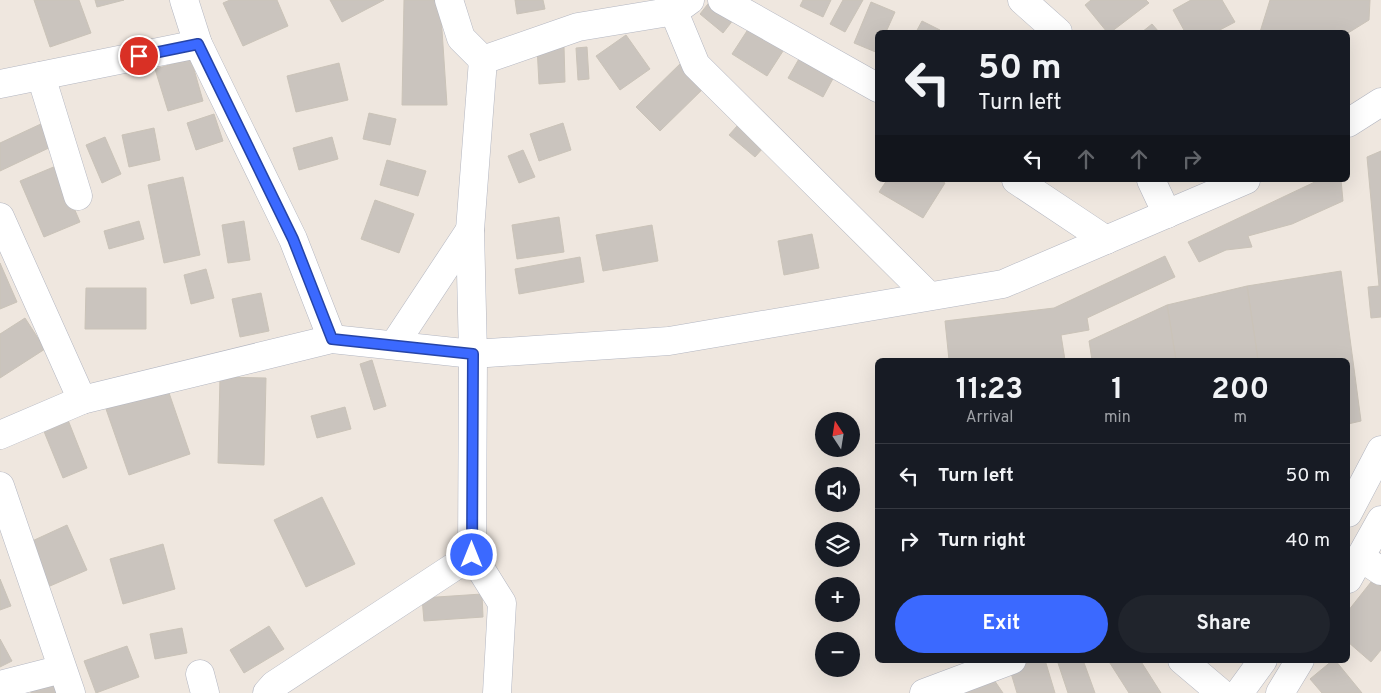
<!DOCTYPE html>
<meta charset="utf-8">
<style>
:root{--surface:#171b24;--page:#20242c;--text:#f1f3f6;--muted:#9ea1a6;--line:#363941;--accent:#3b69ff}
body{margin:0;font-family:Overpass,sans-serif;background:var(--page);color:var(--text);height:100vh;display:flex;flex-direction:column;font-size:19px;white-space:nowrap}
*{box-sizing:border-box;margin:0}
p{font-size:16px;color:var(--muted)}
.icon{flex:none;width:28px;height:28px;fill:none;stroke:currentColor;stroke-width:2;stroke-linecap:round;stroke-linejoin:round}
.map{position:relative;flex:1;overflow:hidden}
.sheet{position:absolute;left:875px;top:358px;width:475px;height:305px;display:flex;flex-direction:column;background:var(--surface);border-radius:8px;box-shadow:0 5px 20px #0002}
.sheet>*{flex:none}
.hud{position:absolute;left:875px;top:30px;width:475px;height:152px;border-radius:8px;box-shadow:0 5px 20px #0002;background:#171b24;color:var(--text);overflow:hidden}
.needle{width:32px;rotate:348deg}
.fabs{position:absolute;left:815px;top:412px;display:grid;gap:10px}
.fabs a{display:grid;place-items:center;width:45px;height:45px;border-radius:50%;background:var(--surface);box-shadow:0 5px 20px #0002;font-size:25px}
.pin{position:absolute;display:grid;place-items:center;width:42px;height:42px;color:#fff;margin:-21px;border:2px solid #fff;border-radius:50%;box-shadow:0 1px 5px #0007}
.me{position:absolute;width:55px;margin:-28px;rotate:0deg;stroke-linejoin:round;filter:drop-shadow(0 0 4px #0008)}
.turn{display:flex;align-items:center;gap:18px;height:105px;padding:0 20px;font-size:22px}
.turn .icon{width:65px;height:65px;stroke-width:2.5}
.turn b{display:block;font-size:35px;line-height:42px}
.lanes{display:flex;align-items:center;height:48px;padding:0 20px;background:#0003;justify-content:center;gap:25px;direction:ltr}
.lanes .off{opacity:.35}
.eta{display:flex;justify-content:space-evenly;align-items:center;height:85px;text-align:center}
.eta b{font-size:30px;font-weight:700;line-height:35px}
.cta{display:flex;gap:10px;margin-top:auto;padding:10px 20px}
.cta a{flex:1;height:58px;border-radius:30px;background:var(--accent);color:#fff;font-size:20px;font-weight:700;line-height:58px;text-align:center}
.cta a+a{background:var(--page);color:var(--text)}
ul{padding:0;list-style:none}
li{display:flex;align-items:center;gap:15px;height:65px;padding:0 20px;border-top:1px solid var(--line)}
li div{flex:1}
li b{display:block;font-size:19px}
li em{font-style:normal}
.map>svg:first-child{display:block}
.building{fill:#cac4be;stroke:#cac3b8}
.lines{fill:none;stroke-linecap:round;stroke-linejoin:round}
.minor-casing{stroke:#b3b6c1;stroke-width:29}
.minor{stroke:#fff;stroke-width:28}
.route-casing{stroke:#2644a6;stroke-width:12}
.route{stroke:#3b69ff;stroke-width:9}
</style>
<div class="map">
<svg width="1381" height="693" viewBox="0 0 1381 693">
<rect width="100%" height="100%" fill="#efe7df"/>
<g class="building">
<polygon points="34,0 79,0 91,33 50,47"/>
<polygon points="95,0 124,0 97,7"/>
<polygon points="230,0 277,0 288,26 243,46 223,3"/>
<polygon points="330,0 384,0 342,22"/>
<polygon points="404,0 440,0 447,105 402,105"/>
<polygon points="515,0 543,0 545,9 517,14"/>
<polygon points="711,0 744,6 723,33 700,14"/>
<polygon points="803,0 831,0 823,17 800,6"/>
<polygon points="843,0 863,0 845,32 830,24"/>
<polygon points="1091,0 1146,0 1149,3 1111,32 1107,32 1085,5"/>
<polygon points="1191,0 1222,0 1235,22 1216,32 1185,32 1173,10"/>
<polygon points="1270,0 1370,0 1369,20 1348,33 1260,32"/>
<polygon points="871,2 895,12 886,32 878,32 878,53 854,43"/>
<polygon points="758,14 792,37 767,76 732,54"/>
<polygon points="922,21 940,30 939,32 916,32"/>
<polygon points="1152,24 1159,32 1142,32"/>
<polygon points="626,35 650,69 620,90 596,56"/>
<polygon points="808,43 842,62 823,97 788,78"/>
<polygon points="537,46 564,46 565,82 539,84"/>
<polygon points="587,47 589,79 578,80 576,48"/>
<polygon points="191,59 203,101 168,111 155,69"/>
<polygon points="684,60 708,84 660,131 636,107"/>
<polygon points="339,63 348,100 296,112 287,76"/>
<polygon points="369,113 396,119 390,145 363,139"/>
<polygon points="214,114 223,141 196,150 187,123"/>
<polygon points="746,116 772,138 755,157 729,135"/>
<polygon points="43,123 53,146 0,171 0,143"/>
<polygon points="563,123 571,150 539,161 530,134"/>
<polygon points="154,128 160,160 129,167 122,135"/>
<polygon points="105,137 121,174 102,183 86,145"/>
<polygon points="332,137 338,159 299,170 293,148"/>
<polygon points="523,150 535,177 519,183 508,156"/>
<polygon points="1381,151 1381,317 1371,318 1368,287 1379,286 1367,157"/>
<polygon points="387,160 426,171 418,196 380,185"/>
<polygon points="56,166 80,222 44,237 20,181"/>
<polygon points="183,177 200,255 164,263 148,185"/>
<polygon points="887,180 939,180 945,183 923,218 879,192"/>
<polygon points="1319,180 1341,180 1343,201 1292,224 1248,236 1252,247 1226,250 1199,262 1188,242"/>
<polygon points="375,200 414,214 399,253 361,239"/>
<polygon points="559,217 564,252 517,259 512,225"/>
<polygon points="139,221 144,239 109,249 104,231"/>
<polygon points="244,221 250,260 228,263 222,225"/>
<polygon points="652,225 658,261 603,271 596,235"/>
<polygon points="812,234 819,268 784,275 778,241"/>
<polygon points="1165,256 1175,277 1087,318 1089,330 1061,335 1065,360 949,360 945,321 1054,308"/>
<polygon points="580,257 584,282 519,294 515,269"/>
<polygon points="0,263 17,302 0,309"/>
<polygon points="206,269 214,298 191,304 184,275"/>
<polygon points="1341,271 1361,421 1348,424 1348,360 1258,360 1247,286"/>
<polygon points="1247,286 1258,360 1176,360 1167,305"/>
<polygon points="86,288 146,288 146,329 85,329"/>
<polygon points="261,293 269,331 240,337 232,299"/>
<polygon points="1167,305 1176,360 1092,360 1089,341"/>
<polygon points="25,318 45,349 0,378 0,334"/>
<polygon points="372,360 386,406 374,410 360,364"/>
<polygon points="220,377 266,378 264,465 218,463"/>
<polygon points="167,387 190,454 129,475 106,409"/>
<polygon points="345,407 351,429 317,438 311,416"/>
<polygon points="68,420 87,468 63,478 43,429"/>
<polygon points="322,497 355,564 306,587 274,520"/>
<polygon points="67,525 87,570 50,586 30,542"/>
<polygon points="163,544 175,589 123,604 110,559"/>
<polygon points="1375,577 1381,582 1381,650 1371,662 1348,642 1348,611"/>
<polygon points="0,579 11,606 0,610"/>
<polygon points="482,594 483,617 424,621 422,598"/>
<polygon points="269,626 284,649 244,673 230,650"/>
<polygon points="182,628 187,653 155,659 150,634"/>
<polygon points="0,639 12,661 0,667"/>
<polygon points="127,646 139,677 96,693 84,661"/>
<polygon points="1017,660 1045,660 1055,693 1017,693 1008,663"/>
<polygon points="1057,660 1083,660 1095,693 1068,693"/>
<polygon points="1108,660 1140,660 1161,693 1129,693"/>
<polygon points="1333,660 1335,660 1362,693 1322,693 1310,679"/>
<polygon points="990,674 1003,693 964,693"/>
<polygon points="59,676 62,693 31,693 29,682"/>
</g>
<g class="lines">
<defs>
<g id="minor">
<polyline points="184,0 198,44 293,239 332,339"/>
<polyline points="449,0 461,38 483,60"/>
<polyline points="669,0 696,65 929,296"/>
<polyline points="722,0 878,88"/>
<polyline points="1022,0 1058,32"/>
<polyline points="41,76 78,196"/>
<polyline points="0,84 198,44"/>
<polyline points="1348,123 1381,102"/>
<polyline points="1016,180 1106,240"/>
<polyline points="1151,180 1167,214"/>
<polyline points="0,217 82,400"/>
<polyline points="394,345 470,230"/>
<polyline points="0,435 82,400 332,339 473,354 669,341 1003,284 1246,180"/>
<polyline points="0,486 71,693"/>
<polyline points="1348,513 1381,450"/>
<polyline points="472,555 502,603 497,693"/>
<polyline points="1360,557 1381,571"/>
<polyline points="1348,579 1381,520"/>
<polyline points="1182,660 1221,693"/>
<polyline points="200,674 205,693"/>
<polyline points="0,685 62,669"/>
<polyline points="267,693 274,685 472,555 473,354 470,230 483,60 578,27 675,11 690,0"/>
<polyline points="924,693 1012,660"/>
<polyline points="1239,693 1263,660"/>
<polyline points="1280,693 1300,660"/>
</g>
</defs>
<use href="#minor" class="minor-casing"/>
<use href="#minor" class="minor"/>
</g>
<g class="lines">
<defs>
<polyline id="route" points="139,56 198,44 293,239 332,339 473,354 472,555"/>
</defs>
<use href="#route" class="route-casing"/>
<use href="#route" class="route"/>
</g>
</svg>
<div class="fabs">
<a><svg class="needle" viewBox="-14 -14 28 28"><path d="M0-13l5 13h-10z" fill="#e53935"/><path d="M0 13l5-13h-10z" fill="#9ea1a6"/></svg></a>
<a><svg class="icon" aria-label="sound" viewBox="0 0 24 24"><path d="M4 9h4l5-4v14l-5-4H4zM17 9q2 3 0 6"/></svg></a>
<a><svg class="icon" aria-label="layers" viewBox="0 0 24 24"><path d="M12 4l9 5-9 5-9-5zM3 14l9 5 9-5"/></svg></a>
<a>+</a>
<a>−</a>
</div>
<div class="pin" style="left:139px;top:56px;background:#d93025"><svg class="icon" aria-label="arrive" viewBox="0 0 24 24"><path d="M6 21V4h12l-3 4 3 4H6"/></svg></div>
<svg class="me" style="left:472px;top:555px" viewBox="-20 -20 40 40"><circle r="17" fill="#3b69ff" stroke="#fff" stroke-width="3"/><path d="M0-11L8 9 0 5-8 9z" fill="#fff"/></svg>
<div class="hud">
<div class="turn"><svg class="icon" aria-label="left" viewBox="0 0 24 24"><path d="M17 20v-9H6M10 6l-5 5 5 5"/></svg><div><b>50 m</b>Turn left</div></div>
<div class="lanes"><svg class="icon" aria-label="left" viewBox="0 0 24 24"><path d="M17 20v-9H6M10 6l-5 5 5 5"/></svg><svg class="icon off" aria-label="ahead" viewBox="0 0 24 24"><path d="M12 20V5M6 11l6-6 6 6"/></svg><svg class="icon off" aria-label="ahead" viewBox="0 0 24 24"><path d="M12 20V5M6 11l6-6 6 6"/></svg><svg class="icon off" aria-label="right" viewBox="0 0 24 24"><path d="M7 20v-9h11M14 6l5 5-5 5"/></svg></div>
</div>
<section class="sheet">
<div class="eta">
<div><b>11:23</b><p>Arrival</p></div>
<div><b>1</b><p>min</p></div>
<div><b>200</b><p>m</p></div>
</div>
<ul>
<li><svg class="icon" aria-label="left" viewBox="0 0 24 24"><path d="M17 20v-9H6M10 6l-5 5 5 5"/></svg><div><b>Turn left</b></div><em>50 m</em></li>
<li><svg class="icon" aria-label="right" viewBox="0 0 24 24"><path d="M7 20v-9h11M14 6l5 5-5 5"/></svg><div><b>Turn right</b></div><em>40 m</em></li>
</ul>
<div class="cta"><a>Exit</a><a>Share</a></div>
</section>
</div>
